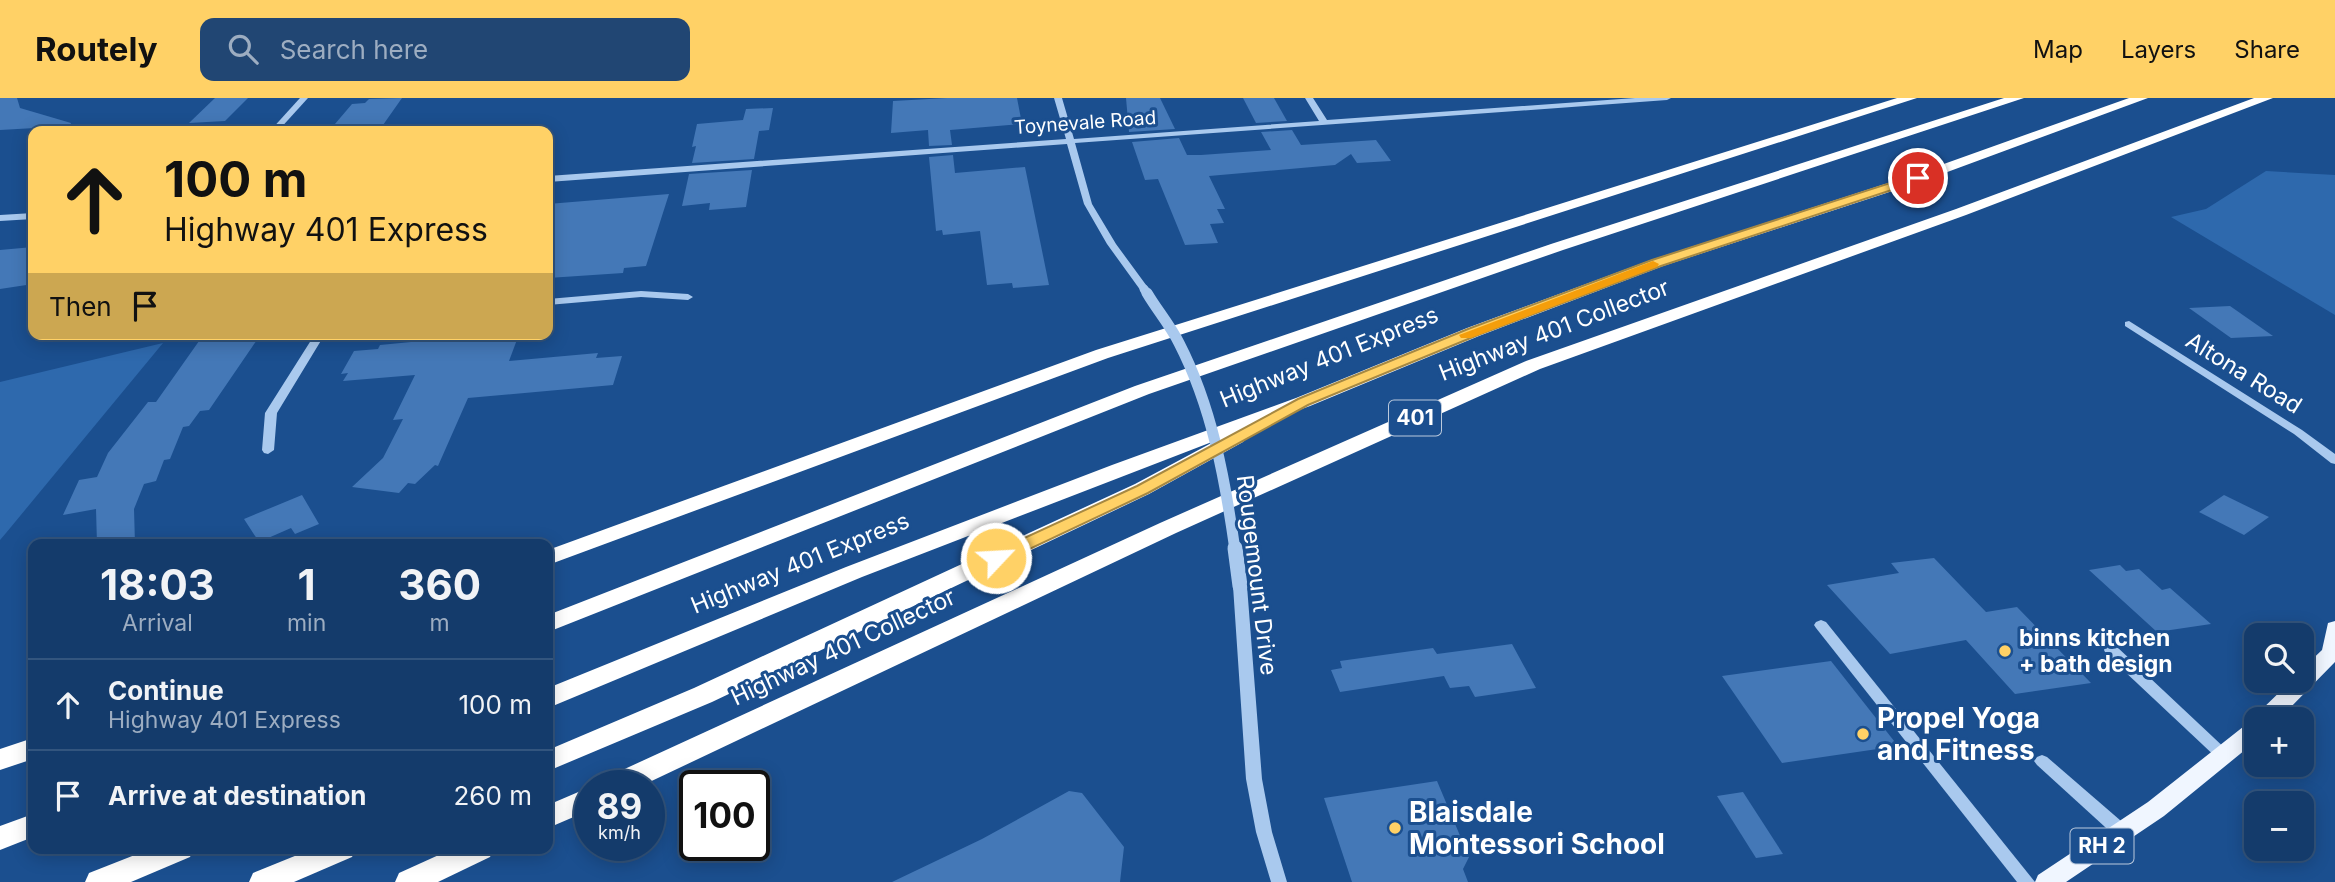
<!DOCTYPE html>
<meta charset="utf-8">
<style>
:root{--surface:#143b6b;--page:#214673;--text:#f1f3f6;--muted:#9dadc1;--line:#33557e;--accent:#ffd166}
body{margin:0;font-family:Inter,sans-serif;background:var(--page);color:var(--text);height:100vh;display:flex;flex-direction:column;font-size:26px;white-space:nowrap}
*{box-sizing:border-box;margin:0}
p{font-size:23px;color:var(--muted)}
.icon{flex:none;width:38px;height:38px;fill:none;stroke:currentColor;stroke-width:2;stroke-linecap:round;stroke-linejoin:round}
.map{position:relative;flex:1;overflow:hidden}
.drawer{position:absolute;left:28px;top:441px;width:525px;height:315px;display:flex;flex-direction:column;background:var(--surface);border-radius:14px;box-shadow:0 4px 18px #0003,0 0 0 2px var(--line)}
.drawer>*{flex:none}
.top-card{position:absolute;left:28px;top:28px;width:525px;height:214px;border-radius:14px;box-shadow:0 4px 18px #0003,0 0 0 2px var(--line);background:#ffd166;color:#111;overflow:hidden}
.fabs{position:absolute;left:2244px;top:525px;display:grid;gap:14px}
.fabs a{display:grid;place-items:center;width:70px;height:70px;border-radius:14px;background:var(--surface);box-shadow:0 4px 18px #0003,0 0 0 2px var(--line);font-size:35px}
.speed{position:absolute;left:574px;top:672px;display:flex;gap:14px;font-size:35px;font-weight:700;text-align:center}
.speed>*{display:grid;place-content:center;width:91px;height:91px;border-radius:50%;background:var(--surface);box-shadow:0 4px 18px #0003,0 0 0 2px var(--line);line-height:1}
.speed small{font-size:18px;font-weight:400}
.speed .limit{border:4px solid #111;border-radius:10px;background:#fff;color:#111}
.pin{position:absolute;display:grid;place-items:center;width:60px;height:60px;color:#fff;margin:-30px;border:4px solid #fff;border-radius:50%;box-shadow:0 2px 7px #0007}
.me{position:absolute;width:77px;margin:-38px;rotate:65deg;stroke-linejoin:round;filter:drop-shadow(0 0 5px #0008)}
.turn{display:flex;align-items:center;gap:24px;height:147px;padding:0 21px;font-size:32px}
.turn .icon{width:91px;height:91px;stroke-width:2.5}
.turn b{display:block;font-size:49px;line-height:60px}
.then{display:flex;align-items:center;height:66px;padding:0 21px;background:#0003;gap:14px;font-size:26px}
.eta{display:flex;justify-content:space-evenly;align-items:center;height:119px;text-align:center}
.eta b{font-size:42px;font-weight:700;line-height:49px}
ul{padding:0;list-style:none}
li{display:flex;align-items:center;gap:21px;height:91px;padding:0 21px;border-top:2px solid var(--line)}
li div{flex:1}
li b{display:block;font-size:26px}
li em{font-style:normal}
header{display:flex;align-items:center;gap:42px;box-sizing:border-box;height:98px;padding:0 35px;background:var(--accent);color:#111}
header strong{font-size:33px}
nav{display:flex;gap:38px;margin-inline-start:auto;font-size:24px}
.search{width:490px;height:63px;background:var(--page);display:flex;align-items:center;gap:18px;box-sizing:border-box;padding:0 24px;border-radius:14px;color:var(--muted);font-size:26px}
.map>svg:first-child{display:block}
.green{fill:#2e69ad}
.building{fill:#4478b7}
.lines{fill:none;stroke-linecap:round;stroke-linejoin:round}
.minor{fill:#a9c9ee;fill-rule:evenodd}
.major{fill:#f0f6ff;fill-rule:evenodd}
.highway{fill:#fff;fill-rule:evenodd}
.minor-bridge-far2{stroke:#a9c9ee;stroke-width:9}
.minor-bridge-far1{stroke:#a9c9ee;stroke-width:11}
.minor-bridge{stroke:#a9c9ee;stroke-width:15}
.route{fill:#ffd166;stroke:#a68842;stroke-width:2}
.slow{fill:#f59e0b}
.poi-dot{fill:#ffd166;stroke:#1b4f8f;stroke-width:2.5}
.labels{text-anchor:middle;stroke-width:6;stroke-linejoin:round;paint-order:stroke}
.far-street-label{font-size:19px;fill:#fff;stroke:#1b4f8f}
.shield{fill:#1b4f8f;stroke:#bbcadd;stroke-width:2}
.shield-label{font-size:21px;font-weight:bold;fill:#fff}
.street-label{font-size:23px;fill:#fff;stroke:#1b4f8f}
.poi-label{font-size:23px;font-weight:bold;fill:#fff;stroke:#1b4f8f;text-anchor:start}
.near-poi-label{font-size:28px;font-weight:bold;fill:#fff;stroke:#1b4f8f;text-anchor:start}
</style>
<header>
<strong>Routely</strong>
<div class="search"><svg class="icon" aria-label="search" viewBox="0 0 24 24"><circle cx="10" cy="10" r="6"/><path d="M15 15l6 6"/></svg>Search here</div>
<nav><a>Map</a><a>Layers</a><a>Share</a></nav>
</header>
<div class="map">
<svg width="2335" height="784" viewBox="0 0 2335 784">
<rect width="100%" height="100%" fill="#1b4f8f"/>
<g class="green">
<polygon points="2266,73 2335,77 2335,217 2171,119 2206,111"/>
<polygon points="163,245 6,435 0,442 0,284"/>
</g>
<g class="building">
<polygon points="0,0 17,0 20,10 71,25 70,28 0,32"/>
<polygon points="215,0 248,0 225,23 189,25"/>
<polygon points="402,0 383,27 375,28 370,33 329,33 352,6 365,5 369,1"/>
<polygon points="947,0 1017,0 1022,26 950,32 952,47 929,48 928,32 891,35 893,3"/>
<polygon points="1126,0 1160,0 1175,31 1129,34"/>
<polygon points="1243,0 1274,0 1287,23 1256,25"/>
<polygon points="773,10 769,32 759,33 754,61 692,65 696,48 692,49 697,26 743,22 746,11"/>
<polygon points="1292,32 1301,47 1376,42 1391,63 1357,65 1351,56 1335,67 1209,78 1225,111 1217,111 1224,125 1210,126 1218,145 1185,147 1158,81 1145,82 1132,44 1179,40 1187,57 1201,57 1271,52 1261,34"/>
<polygon points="953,57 955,75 1025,69 1049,187 1013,190 1012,185 987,187 980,133 943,137 942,132 936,133 929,59"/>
<polygon points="752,72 746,109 709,112 710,105 682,108 689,76"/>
<polygon points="669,96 646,168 624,170 623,175 548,180 548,106"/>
<polygon points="33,149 33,186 0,191 0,152"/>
<polygon points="2230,208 2273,238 2231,240 2189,210"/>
<polygon points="204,236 261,236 209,312 200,313 189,328 183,329 170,361 164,362 156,383 144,386 134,411 135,446 97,446 96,411 63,417 79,382 97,379 108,355 148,304 156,304"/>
<polygon points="494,236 492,242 518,239 509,263 598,255 596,260 622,258 613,287 468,300 438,368 435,367 415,386 408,385 399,395 352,389 383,360 403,321 393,322 415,277 343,283 348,275 341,276 354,253 378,251 380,247"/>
<polygon points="302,397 319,426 295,436 291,430 259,444 244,421"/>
<polygon points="2224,397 2269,419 2244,437 2199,414"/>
<polygon points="1934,460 1986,514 2017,509 2091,585 2015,596 1966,542 1890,556 1827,487 1899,475 1891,465"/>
<polygon points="2120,467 2126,473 2139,471 2162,492 2170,490 2211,526 2157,534 2089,472"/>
<polygon points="1512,546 1536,590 1475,599 1469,588 1450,590 1444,578 1340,594 1331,572 1342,570 1340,563 1433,550 1437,556"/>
<polygon points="1831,563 1898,648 1782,665 1722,578"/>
<polygon points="1437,683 1469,759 1463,771 1468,784 1352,784 1324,700"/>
<polygon points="1069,693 1082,695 1124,749 1120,784 892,784 982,741"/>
<polygon points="1743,694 1783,756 1756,760 1717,698"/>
</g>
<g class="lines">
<g class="minor">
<polygon points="300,0 308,0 278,33 270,33"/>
<polygon points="1054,0 1062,0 1074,41 1319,23 1305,0 1313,0 1327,22 1635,0 1671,0 1667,2 1075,45 1092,106 1116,146 1149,191 1144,194 1141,193 1107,146 1084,106 1067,46 548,84 548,78 1066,41"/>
<polygon points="33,115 33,121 0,123 0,117"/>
<polygon points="641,193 688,196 693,199 688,202 641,199 548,207 548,201"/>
<polygon points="2129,223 2302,332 2335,356 2335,366 2331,365 2294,336 2125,228 2125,224"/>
<polygon points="315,236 325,236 277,315 274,352 268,356 264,355 262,352 265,315"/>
<polygon points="1240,483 1245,485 1247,488 1262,681 1272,734 1287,784 1271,784 1256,734 1246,681 1233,488 1235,485"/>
<polygon points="1821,522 1826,524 2035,784 2017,784 1816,530 1814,527 1816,524"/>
<polygon points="2111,547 2116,548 2229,654 2232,658 2229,662 2224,664 2219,662 2106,556 2104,552 2106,548"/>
<polygon points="2042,657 2047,659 2128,729 2130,734 2128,739 2122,741 2116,739 2037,667 2034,663 2037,659"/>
</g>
<g class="major">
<polygon points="2335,523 2335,564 2279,621 2256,622 2258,615 2291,583 2301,583 2301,572 2322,552 2328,525"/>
<polygon points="2256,623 2256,643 2164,718 2066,784 2035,784 2038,777 2148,704 2248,625"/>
</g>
<g class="highway">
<polygon points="1897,0 1917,0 1108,260 548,467 548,452 1096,252"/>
<polygon points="2004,0 2024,0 1563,152 1149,296 548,534 548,517 1135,288 1551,146"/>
<polygon points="2129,0 2148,0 1923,83 1663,168 1479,238 1310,308 1238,334 1246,340 1243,344 1149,396 712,604 548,673 548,652 694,590 1135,386 1217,342 862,479 548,610 548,590 846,469 1112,367 1296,300 1467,230 1651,162 1913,77"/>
<polygon points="2254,0 2273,0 1966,117 1540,271 1176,435 641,688 602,688 605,680 1160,425 1526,263 1956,111"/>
<polygon points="33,640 33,661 0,672 0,651"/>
<polygon points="590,689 590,712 548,730 548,707"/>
<polygon points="33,716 33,739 0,752 0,728"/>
<polygon points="150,751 194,751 190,759 131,784 85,784 89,775"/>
<polygon points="312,751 356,751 352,759 294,784 249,784 253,775"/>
<polygon points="452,751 494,751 490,759 438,784 395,784 399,775"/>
</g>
<polyline class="minor-bridge-far2" points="1144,191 1148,197"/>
<path class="minor-bridge-far1" d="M1147 195C1157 212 1170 227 1179 245 1212 309 1225 381 1235 452"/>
<polyline class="minor-bridge" points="1235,450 1240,488"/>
</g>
<polygon class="route" points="1918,76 1924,80 1922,82 1661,168 1478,237 1332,297 1308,307 1148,395 1002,464 990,464 987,460 990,456 1137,388 1298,301 1322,291 1468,231 1652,162"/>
<polygon class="slow" points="1653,163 1659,166 1657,169 1471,240 1461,240 1459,237"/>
<g class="poi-dot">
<circle cx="2005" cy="553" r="7"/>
<circle cx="1863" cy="636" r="7"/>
<circle cx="1395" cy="730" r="7"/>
</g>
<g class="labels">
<g class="far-street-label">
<text transform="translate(1085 24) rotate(-4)" y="7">Toynevale Road</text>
</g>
<g class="shield">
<rect x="1389" y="302.5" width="52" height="35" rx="5"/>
<rect x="2070.5" y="730.5" width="63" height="35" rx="5"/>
</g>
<g class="shield-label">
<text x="1415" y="327">401</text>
<text x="2102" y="755">RH 2</text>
</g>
<g class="street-label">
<text transform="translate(1554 232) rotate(-21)" y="8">Highway 401 Collector</text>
<text transform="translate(1329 259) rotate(-22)" y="8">Highway 401 Express</text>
<text transform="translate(2244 275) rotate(32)" y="8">Altona Road</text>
<text transform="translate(800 465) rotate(-22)" y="8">Highway 401 Express</text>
<text transform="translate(1257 477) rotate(83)" y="8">Rougemount Drive</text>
<text transform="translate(843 549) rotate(-25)" y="8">Highway 401 Collector</text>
</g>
<g class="poi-label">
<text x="2019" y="548">binns kitchen<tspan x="2019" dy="26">+ bath design</tspan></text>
</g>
<g class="near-poi-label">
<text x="1877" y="630">Propel Yoga<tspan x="1877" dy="32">and Fitness</tspan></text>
<text x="1409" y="724">Blaisdale<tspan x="1409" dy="32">Montessori School</tspan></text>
</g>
</g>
</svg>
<div class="fabs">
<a><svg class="icon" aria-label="search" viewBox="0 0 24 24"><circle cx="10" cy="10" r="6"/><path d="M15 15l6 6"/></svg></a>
<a>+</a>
<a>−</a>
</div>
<div class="speed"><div>89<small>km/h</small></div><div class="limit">100</div></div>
<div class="pin" style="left:1918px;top:80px;background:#d93025"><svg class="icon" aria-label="arrive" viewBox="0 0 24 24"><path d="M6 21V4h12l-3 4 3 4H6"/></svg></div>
<svg class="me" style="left:996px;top:460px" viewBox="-20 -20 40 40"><circle r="17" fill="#ffd166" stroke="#fff" stroke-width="3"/><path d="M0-11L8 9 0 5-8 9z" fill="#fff"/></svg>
<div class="top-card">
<div class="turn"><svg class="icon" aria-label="ahead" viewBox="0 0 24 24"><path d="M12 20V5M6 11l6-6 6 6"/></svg><div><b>100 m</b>Highway 401 Express</div></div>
<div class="then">Then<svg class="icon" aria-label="arrive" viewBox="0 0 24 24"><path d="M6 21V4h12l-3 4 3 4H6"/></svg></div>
</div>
<section class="drawer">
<div class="eta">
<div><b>18:03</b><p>Arrival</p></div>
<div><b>1</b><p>min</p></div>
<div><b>360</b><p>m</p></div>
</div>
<ul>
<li><svg class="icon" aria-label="ahead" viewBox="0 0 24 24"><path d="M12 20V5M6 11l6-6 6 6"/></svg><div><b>Continue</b><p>Highway 401 Express</p></div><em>100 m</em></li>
<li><svg class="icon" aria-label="arrive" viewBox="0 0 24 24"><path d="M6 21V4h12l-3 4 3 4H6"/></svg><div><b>Arrive at destination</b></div><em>260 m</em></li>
</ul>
</section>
</div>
